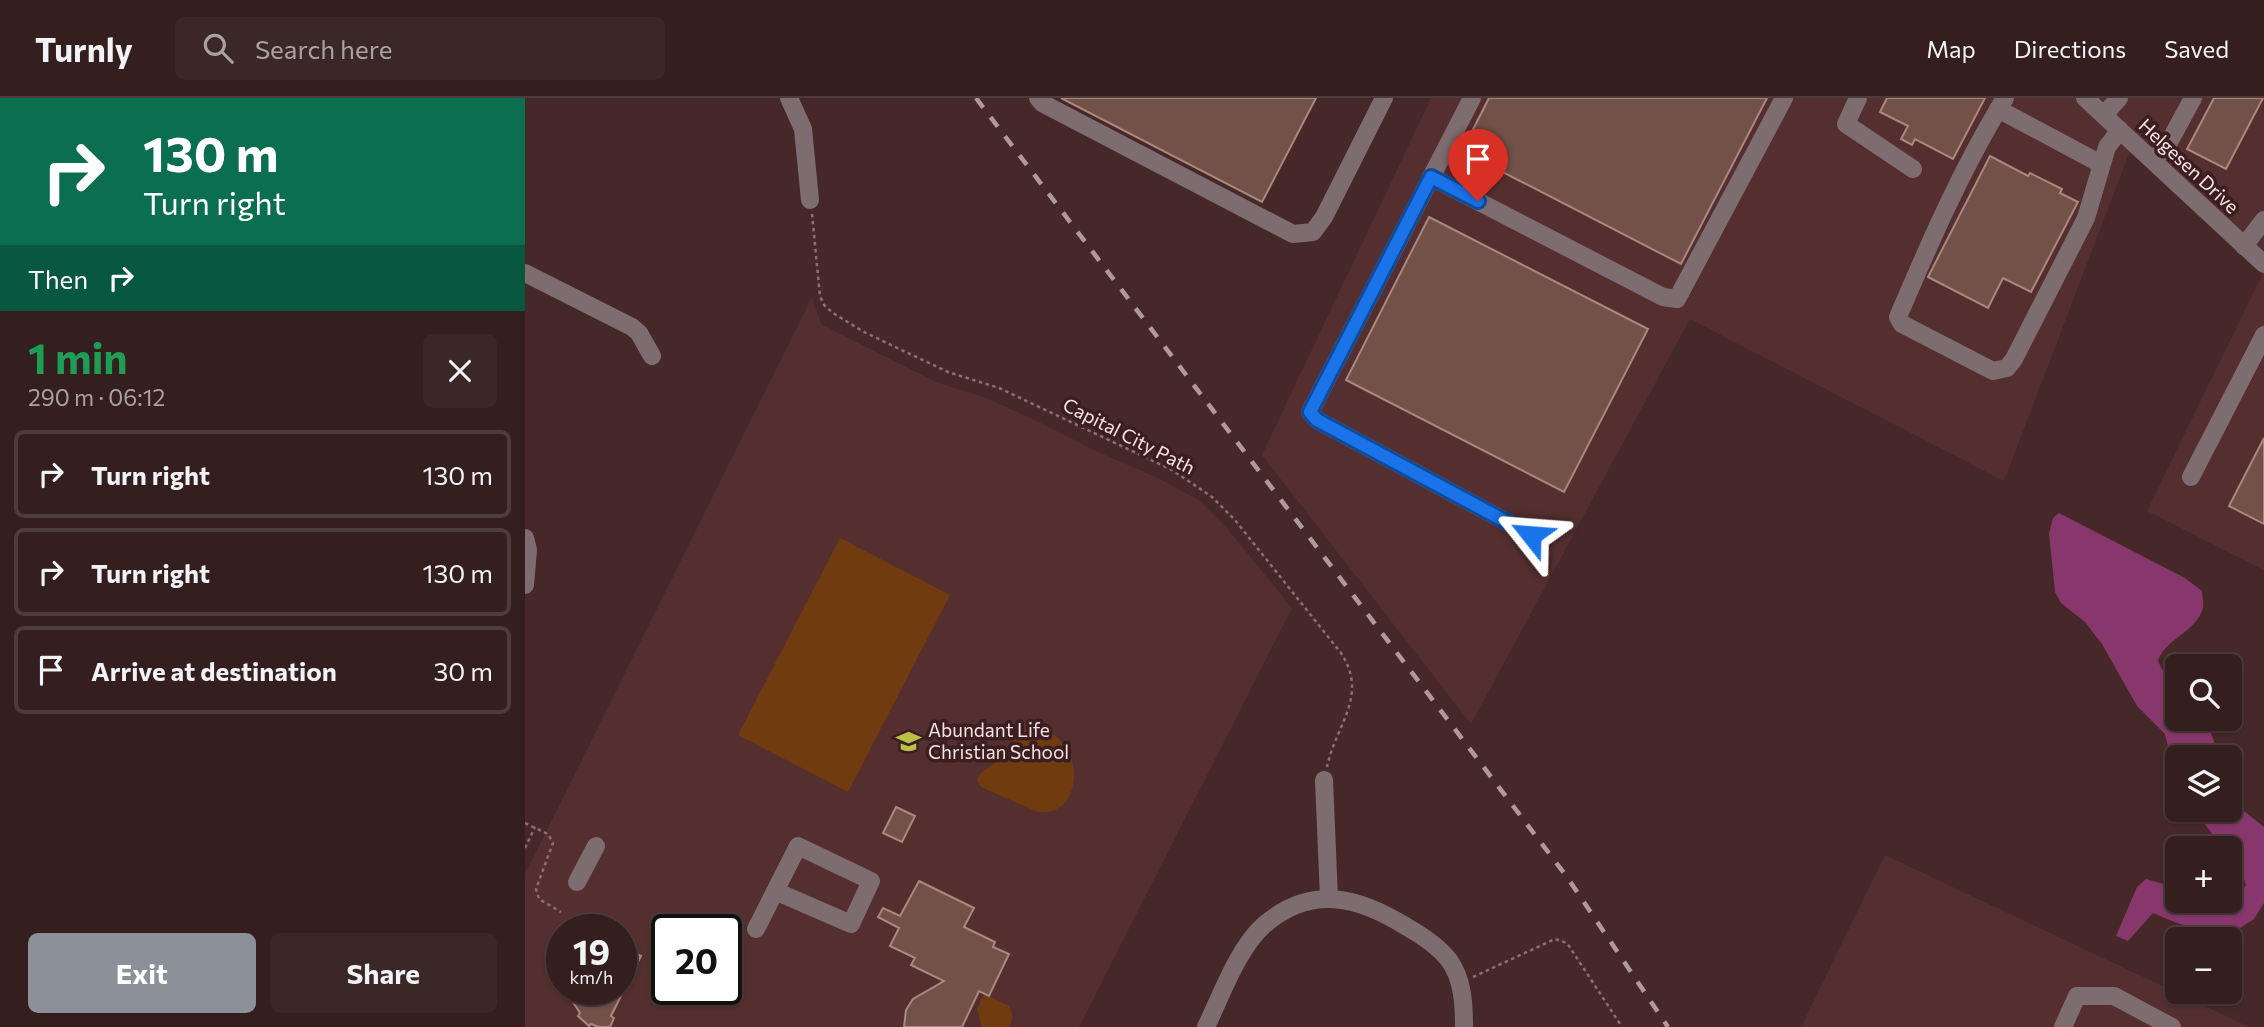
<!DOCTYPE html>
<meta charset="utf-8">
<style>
:root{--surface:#341e1e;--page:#3c2727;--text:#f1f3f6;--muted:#a9a2a4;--line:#4e3c3c;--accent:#8c9099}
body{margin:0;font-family:Commissioner,sans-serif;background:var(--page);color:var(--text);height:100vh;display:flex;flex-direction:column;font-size:26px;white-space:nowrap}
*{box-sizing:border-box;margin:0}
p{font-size:23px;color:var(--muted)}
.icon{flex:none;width:38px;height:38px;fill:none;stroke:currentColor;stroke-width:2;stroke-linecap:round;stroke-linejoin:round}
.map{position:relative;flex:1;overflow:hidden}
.panel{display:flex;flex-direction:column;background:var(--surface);width:525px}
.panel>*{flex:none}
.hud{background:#0b6e4f;color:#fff;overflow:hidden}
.buttons{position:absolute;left:1640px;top:556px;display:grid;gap:14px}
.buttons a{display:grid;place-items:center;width:77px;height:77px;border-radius:10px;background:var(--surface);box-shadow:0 2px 5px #0004,0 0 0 2px var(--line);font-size:35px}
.speed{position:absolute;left:21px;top:816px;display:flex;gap:14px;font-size:35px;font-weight:700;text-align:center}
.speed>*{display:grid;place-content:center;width:91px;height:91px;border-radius:50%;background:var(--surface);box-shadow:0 2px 5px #0004,0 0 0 2px var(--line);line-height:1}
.speed small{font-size:18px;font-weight:400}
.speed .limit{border:4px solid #111;border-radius:10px;background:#fff;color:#111}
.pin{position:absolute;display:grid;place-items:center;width:60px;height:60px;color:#fff;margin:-72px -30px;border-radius:50% 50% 50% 0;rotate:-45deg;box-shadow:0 0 7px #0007}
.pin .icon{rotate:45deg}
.me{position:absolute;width:77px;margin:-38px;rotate:298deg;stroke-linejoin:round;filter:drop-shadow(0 0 5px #0008)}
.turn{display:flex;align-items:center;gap:24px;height:147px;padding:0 28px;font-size:32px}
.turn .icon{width:91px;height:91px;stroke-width:2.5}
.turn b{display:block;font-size:49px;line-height:60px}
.then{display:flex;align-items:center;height:66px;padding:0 28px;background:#0003;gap:14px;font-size:26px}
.round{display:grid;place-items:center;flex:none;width:74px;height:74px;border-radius:10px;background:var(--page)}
.head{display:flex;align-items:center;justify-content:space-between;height:119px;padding:0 28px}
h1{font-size:42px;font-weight:700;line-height:52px;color:#1e9e55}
.cta{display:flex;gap:14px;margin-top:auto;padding:14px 28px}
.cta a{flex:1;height:80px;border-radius:10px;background:var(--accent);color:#fff;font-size:28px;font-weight:700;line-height:80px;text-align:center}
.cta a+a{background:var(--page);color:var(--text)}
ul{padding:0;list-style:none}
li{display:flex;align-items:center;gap:21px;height:88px;margin:0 14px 10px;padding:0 14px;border:4px solid var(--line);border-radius:10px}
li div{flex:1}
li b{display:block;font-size:26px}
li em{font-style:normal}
header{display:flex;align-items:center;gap:42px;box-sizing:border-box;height:98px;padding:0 35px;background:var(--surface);border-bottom:2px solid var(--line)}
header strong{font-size:33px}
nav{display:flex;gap:38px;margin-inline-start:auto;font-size:24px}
.search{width:490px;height:63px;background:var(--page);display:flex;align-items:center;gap:18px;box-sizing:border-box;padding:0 24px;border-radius:10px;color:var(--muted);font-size:26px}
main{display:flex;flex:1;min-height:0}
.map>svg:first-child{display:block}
.built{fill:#552f30;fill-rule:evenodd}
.green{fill:#703b0e}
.water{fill:#87376c}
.building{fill:#725248;stroke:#ab877d;stroke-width:2}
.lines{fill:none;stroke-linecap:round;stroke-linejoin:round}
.path{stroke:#8a706f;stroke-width:2.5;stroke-dasharray:3.5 3.5;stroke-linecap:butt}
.minor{stroke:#7d6d71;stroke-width:18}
.rail{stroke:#b29999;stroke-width:4.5;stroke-dasharray:12 12;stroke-linecap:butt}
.route-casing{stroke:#114b97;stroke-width:18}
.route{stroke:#1a73e8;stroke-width:12}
.labels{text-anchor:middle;stroke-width:7;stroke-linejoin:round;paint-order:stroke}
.street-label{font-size:19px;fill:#f8e3e2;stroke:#3b1e1f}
.poi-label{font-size:19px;fill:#f8e3e2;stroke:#3b1e1f;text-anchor:start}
</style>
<header>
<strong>Turnly</strong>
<div class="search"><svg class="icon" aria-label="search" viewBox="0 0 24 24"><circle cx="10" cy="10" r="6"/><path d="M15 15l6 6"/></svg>Search here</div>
<nav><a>Map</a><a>Directions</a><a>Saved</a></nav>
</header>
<main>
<section class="panel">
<div class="hud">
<div class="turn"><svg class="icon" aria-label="right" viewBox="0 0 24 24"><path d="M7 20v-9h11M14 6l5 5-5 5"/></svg><div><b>130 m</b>Turn right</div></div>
<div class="then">Then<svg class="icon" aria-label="right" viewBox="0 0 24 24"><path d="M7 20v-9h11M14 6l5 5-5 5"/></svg></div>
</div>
<div class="head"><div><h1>1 min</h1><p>290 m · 06:12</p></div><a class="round"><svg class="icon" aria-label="close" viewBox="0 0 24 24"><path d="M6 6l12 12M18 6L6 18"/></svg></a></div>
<ul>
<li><svg class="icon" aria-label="right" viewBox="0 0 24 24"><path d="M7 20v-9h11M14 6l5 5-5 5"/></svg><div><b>Turn right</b></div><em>130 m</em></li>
<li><svg class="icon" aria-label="right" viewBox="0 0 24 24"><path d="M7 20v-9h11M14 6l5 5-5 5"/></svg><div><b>Turn right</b></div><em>130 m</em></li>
<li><svg class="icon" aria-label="arrive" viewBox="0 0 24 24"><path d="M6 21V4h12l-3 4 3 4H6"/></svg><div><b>Arrive at destination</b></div><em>30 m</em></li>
</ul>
<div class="cta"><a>Exit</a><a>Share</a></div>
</section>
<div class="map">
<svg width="1739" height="929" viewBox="0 0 1739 929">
<rect width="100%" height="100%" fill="#462828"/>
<g class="built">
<polygon points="906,0 1739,0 1739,166 1608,45 1479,383 1165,221 946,626 737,357"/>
<polygon points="1739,173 1739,472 1622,413"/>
<path d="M287 199 296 226 411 284 461 300 514 324 573 354 633 380 675 403 701 429 767 510 554 929H0V776ZM37 831H96V891H37ZM142 831H201V891H142Z"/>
<polygon points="1360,757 1724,929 1276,929"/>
</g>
<g class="green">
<polygon points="315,440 425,497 323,694 213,637"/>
<path d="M506 629C562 633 562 720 513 714L456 689 452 682C455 673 461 672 468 666 482 653 488 637 506 629Z"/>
<polygon points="459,896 484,908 488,919 484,929 457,929 452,911"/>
</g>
<g class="water">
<path d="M1534 415 1660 480 1677 493C1677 498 1679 505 1678 510 1671 534 1642 540 1633 562L1636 570 1652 588V621H1681L1695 660H1652V685L1640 636 1612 608 1577 546 1560 524 1536 505 1530 494 1524 435 1528 420Z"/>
<polygon points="1705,689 1710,706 1739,729 1739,805 1729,821 1715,830 1695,837 1652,825 1628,815 1603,843 1591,838 1612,789 1621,781 1652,790 1652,803 1698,804 1711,801 1721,787 1716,772 1705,759 1704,751 1699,751 1669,712 1704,712"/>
</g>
<g class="building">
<polygon points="536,0 791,0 737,104"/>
<polygon points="964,0 1242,0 1156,166 937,53"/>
<polygon points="1362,0 1460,0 1428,61 1390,41 1387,47 1376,41 1383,28 1355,14"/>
<polygon points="1689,0 1738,0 1701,71 1662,51"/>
<polygon points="1465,58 1503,78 1505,75 1537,91 1535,95 1553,104 1506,194 1478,180 1463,210 1403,179"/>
<polygon points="904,119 1123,231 1039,394 821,282"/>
<polygon points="1739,340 1739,426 1704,408"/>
<polygon points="371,709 390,718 377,744 358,735"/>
<polygon points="394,783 449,810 439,829 470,844 468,849 484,856 464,898 454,893 437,929 379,929 381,912 388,901 419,883 386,867 390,860 365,848 374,830 353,819 358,810 375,818"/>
<polygon points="96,848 116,858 86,918 89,920 85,929 74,929 66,926 64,928 53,918 55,915 44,898 47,896 44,891 96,891"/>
</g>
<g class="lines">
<g class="path">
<path d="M287 116 295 198 299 207 308 215 339 234 423 274 474 290 647 372 662 382 687 399 710 422 816 555C844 598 811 626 802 669"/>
<polyline points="0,725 23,736 28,745 11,791 14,801 36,814"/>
<polyline points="0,750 10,729"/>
<polyline points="948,879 1030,841 1042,845 1097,929"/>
</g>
<g class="minor">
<polyline points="264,0 278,31 285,102"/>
<polyline points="513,0 517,5 768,136 788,134 799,119 859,0"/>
<polyline points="947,0 785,314 792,322 1006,437"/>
<polyline points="1333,0 1321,26 1388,71"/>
<path d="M1480 0C1437 70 1405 144 1373 219L1377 226 1468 273 1482 270 1489 261 1561 120 1582 49 1595 32"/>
<polyline points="1560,0 1739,166"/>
<polyline points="1473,11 1576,66"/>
<polyline points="1579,17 1594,0"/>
<polyline points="1628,62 1642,48 1668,0"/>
<polyline points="906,79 1138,199 1152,201 1259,0"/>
<polyline points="1719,148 1739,122"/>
<polyline points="0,175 107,229 114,235 127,258"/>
<polyline points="1666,379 1739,237"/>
<polyline points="0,440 3,452 0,487"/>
<polyline points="799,682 804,800"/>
<polyline points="52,784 71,748"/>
<polyline points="231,831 273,748 346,783 326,826 250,793"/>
<path d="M681 929C696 898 713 850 739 827 787 786 834 799 882 829 898 838 913 848 924 862 938 881 939 907 939 929"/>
<polyline points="1538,929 1552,898 1589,898 1647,929"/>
</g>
<polyline class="rail" points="451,0 1042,779 1143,929"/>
</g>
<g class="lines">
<defs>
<polyline id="route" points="953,103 906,79 785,314 792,322 1006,437"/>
</defs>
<use href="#route" class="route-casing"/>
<use href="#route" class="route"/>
</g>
<defs>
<symbol id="school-bare" viewBox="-9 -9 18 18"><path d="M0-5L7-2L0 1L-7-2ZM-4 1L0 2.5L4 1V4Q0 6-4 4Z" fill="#bbc044" stroke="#3b1e1f" stroke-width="2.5" paint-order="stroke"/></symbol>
</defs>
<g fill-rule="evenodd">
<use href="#school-bare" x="366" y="626" width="35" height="35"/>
</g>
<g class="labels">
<g class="street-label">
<text transform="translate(1664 68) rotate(43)" y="7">Helgesen Drive</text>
<text transform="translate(604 338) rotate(27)" y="7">Capital City Path</text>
</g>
<g class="poi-label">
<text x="403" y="639">Abundant Life<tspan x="403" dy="22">Christian School</tspan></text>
</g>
</g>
</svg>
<div class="buttons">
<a><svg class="icon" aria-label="search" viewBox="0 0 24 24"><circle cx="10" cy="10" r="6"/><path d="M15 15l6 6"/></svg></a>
<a><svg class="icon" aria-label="layers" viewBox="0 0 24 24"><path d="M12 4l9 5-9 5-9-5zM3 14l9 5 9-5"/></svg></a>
<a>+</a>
<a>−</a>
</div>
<div class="speed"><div>19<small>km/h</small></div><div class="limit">20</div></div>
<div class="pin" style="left:953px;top:103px;background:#d93025"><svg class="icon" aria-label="arrive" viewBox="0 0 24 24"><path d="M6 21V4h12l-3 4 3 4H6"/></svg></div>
<svg class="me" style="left:1006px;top:437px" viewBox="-20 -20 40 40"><path d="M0-17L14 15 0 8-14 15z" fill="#1a73e8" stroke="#fff" stroke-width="4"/></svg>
</div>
</main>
